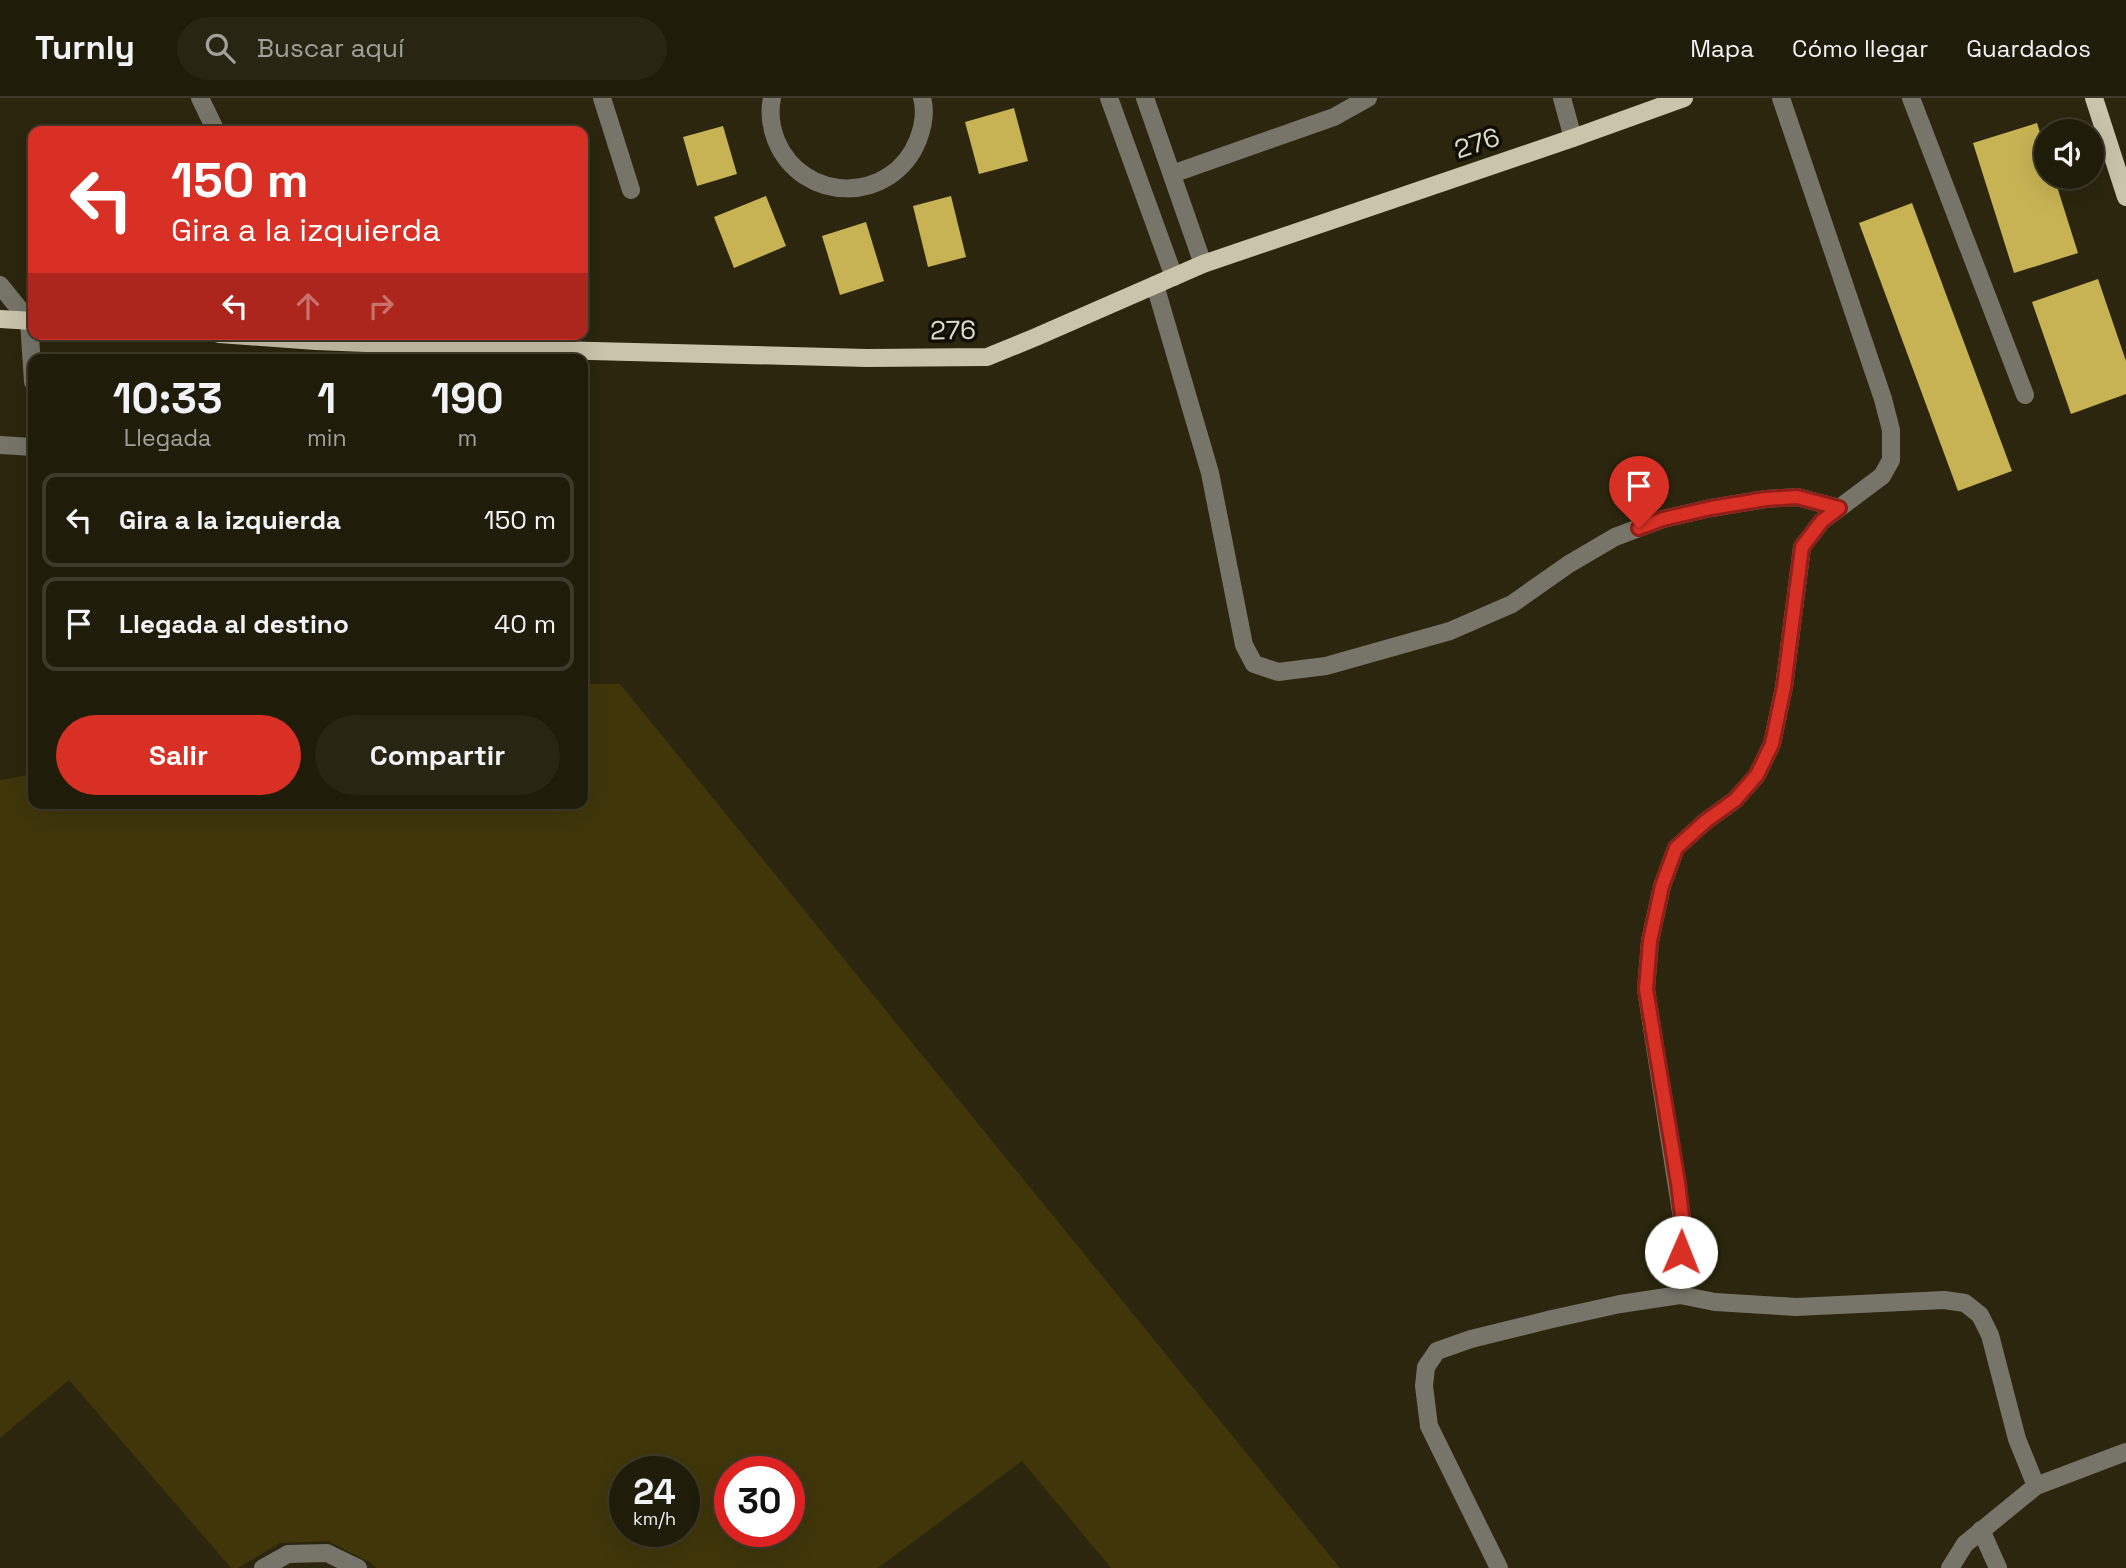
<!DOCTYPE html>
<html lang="es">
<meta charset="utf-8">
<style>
:root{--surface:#201c0a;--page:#282513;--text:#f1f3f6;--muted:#a2a19c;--line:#3d3a2b;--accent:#d93025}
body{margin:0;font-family:"Space Grotesk",sans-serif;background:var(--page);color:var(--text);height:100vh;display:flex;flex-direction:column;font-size:26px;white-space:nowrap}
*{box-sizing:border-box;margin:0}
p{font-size:23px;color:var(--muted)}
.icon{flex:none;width:38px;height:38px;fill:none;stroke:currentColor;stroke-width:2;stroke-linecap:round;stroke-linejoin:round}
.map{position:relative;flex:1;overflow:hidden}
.sheet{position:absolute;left:28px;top:256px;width:560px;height:455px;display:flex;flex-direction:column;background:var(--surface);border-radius:14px;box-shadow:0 7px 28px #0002,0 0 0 2px var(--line)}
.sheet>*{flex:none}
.guide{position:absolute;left:28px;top:28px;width:560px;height:214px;border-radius:14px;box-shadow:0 7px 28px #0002,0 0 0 2px var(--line);background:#d93025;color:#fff;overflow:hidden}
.controls{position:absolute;left:2034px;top:21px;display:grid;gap:14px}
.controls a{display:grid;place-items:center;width:70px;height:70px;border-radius:50%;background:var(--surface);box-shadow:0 7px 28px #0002,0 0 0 2px var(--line);font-size:35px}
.speed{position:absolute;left:609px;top:1358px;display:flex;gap:14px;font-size:35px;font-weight:700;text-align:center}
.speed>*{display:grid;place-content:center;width:91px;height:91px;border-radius:50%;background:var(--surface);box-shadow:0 7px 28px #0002,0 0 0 2px var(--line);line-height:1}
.speed small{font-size:18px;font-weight:400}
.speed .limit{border:10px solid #d22;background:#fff;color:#111}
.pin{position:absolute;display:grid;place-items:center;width:60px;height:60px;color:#fff;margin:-72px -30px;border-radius:50% 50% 50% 0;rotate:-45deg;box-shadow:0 0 7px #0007}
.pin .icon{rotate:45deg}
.me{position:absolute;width:77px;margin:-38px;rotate:1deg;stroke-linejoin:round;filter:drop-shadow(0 0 5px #0008)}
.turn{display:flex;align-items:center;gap:24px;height:147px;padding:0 28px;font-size:32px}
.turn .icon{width:91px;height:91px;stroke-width:2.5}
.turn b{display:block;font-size:49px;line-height:60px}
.lanes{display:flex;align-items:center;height:66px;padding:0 28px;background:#0003;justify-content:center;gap:35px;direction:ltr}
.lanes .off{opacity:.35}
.eta{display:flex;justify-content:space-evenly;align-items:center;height:119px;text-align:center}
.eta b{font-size:42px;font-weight:600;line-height:49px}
.action{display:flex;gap:14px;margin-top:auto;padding:14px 28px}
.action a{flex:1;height:80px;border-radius:42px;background:var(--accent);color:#fff;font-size:28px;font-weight:600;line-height:80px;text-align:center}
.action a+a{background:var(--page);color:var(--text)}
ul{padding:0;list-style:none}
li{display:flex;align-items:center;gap:21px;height:94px;margin:0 14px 10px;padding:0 14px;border:4px solid var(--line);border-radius:14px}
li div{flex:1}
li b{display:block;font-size:26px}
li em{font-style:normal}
header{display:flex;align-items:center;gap:42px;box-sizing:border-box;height:98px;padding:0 35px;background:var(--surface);border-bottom:2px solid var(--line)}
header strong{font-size:33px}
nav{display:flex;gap:38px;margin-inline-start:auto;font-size:24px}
.search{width:490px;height:63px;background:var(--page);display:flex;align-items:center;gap:18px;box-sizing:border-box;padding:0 24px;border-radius:38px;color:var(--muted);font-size:26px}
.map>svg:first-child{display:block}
.green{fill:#40360a;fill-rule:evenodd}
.building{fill:#c8b354}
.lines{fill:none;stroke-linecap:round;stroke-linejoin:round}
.minor{stroke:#777569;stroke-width:18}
.major{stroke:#cac4ab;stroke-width:18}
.route-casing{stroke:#8d1f18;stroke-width:18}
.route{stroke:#d93025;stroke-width:12}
.labels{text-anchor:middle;stroke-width:7;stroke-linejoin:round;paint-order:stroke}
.street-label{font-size:26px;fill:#dedbcc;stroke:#110f05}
</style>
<header>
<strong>Turnly</strong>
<div class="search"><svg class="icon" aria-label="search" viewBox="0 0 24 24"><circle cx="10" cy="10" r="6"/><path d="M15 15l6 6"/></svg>Buscar aquí</div>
<nav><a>Mapa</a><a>Cómo llegar</a><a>Guardados</a></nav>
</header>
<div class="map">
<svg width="2126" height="1470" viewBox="0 0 2126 1470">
<rect width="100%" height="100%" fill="#2b260d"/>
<path class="green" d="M583 586H620L1340 1470H1111L1022 1363 878 1470H376L371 1465 328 1443 280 1445 238 1470H231L69 1282 0 1340V682L33 676V705H583ZM625 1374H684V1433H625ZM730 1374H789V1433H730Z"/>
<g class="building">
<polygon points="1014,10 1028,63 979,76 965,24"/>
<polygon points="2037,25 2046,53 2046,79 2054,79 2078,155 2014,175 1973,45"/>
<polygon points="723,28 737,76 697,88 683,39"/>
<polygon points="766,98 786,148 734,170 714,119"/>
<polygon points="951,98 966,159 928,169 913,108"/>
<polygon points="1912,105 2012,373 1958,393 1859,125"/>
<polygon points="866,124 884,183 840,197 822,138"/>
<polygon points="2098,181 2126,263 2126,296 2071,316 2032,204"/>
</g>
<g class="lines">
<g class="minor">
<polyline points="200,0 216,33"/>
<polyline points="602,0 631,92"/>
<path d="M772 0C769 14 771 29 776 42 802 106 892 107 918 42 923 29 926 14 922 0"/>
<polyline points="1109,0 1174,179"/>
<polyline points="1145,0 1203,166"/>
<polyline points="1562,0 1573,40"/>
<polyline points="1911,0 2025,297"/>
<polyline points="1172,76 1334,19 1368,0"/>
<polyline points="0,187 29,223 33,284"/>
<polyline points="1155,187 1210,375 1244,547 1254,566 1278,574 1326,568 1450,533 1512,506 1569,466 1615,439 1663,421 1711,410 1766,401 1797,399 1839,410"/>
<polyline points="0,347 33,349"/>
<polyline points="1680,1197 1683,1127 1646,891 1650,843 1662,788 1676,750 1706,723 1735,702 1757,677 1772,646 1784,589 1802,449 1822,423 1882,378 1891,362 1891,332 1883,301 1781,0"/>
<polyline points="1981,1432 1998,1470"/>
<polyline points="263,1470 288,1456 327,1455 358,1470"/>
<polyline points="1499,1470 1429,1328 1424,1288 1426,1269 1437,1253 1471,1241 1552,1221 1620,1206 1680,1197 1715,1204 1796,1209 1944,1202 1965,1205 1980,1217 1990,1237 2017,1341 2036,1388"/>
<polyline points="1950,1470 1965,1446 2036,1388 2126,1354"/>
</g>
<g class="major">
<polyline points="2094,0 2126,99"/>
<polyline points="0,221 33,223"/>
<polyline points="219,236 316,243 514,251 867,260 987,259 1036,239 1203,166 1573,40 1684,0"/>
</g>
</g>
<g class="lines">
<defs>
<polyline id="route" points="1639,430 1663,421 1711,410 1766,401 1797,399 1839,410 1822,423 1802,449 1784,589 1772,646 1757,677 1735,702 1706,723 1676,750 1662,788 1650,843 1646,891 1678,1085 1683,1127 1681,1154"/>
</defs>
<use href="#route" class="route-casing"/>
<use href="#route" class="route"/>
</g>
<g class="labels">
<g class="street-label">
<text transform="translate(1477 45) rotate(-19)" y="9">276</text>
<text transform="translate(953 232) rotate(-1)" y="9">276</text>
</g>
</g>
</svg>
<div class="controls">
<a><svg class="icon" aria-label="sound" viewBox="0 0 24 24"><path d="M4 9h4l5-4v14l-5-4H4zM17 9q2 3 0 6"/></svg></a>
</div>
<div class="speed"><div>24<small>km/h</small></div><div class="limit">30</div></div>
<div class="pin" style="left:1639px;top:430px;background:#d93025"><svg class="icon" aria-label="arrive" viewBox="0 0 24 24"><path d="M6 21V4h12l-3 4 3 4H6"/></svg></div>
<svg class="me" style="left:1681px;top:1154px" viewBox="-20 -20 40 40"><circle r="19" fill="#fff"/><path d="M0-13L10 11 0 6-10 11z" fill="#d93025"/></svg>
<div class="guide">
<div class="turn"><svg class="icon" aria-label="left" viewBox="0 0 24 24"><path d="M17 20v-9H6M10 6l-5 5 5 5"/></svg><div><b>150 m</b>Gira a la izquierda</div></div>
<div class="lanes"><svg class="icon" aria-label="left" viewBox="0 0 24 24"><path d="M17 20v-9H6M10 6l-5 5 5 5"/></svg><svg class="icon off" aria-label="ahead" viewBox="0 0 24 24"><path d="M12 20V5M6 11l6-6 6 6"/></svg><svg class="icon off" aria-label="right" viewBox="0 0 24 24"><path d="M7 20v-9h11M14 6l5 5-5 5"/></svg></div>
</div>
<section class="sheet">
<div class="eta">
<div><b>10:33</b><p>Llegada</p></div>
<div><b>1</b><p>min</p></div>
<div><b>190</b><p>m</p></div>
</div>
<ul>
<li><svg class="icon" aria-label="left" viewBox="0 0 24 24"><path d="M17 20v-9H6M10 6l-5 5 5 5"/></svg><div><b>Gira a la izquierda</b></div><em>150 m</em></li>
<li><svg class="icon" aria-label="arrive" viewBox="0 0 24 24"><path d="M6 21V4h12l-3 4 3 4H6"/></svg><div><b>Llegada al destino</b></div><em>40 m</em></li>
</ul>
<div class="action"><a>Salir</a><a>Compartir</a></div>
</section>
</div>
